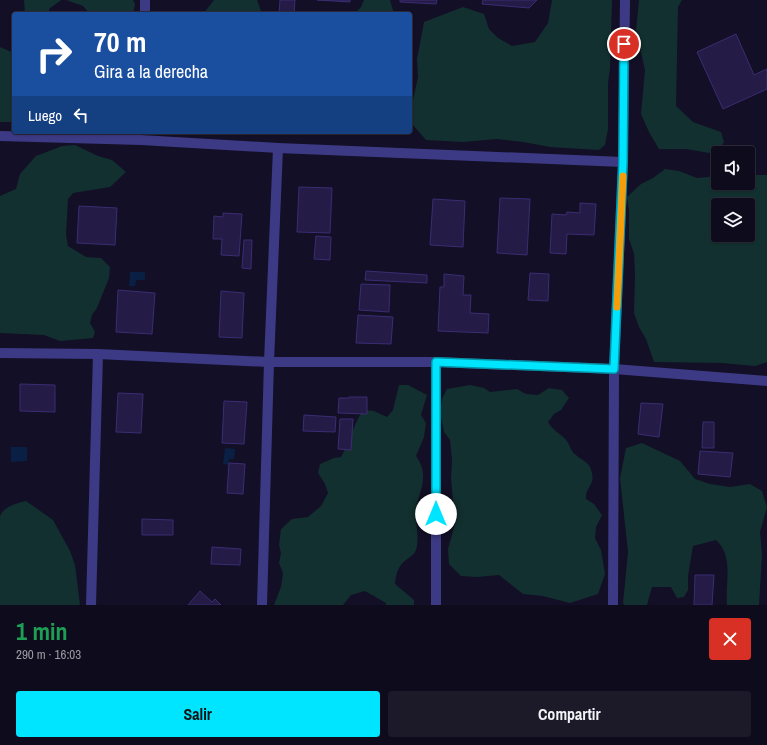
<!DOCTYPE html>
<html lang="es">
<meta charset="utf-8">
<style>
:root{--surface:#0e0b1c;--page:#1c1929;--text:#f1f3f6;--muted:#9b9ba3;--line:#2e2b3b;--accent:#00e5ff}
body{margin:0;font-family:"Archivo Narrow",sans-serif;background:var(--page);color:var(--text);height:100vh;display:flex;flex-direction:column;font-size:15px;white-space:nowrap}
*{box-sizing:border-box;margin:0}
p{font-size:13px;color:var(--muted)}
.icon{flex:none;width:22px;height:22px;fill:none;stroke:currentColor;stroke-width:2;stroke-linecap:round;stroke-linejoin:round}
.map{position:relative;height:605px;overflow:hidden}
.drawer{display:flex;flex-direction:column;background:var(--surface);flex:1}
.drawer>*{flex:none}
.top-card{position:absolute;left:12px;top:12px;width:400px;height:122px;border-radius:4px;box-shadow:0 1px 3px #0004,0 0 0 1px var(--line);background:#1a4fa0;color:#fff;overflow:hidden}
.fabs{position:absolute;left:711px;top:146px;display:grid;gap:8px}
.fabs a{display:grid;place-items:center;width:44px;height:44px;border-radius:4px;background:var(--surface);box-shadow:0 1px 3px #0004,0 0 0 1px var(--line);font-size:20px}
.pin{position:absolute;display:grid;place-items:center;width:34px;height:34px;color:#fff;margin:-17px;border:2px solid #fff;border-radius:50%;box-shadow:0 1px 4px #0007}
.me{position:absolute;width:44px;margin:-22px;rotate:0deg;stroke-linejoin:round;filter:drop-shadow(0 0 3px #0008)}
.turn{display:flex;align-items:center;gap:14px;height:84px;padding:0 16px;font-size:18px}
.turn .icon{width:52px;height:52px;stroke-width:2.5}
.turn b{display:block;font-size:28px;line-height:34px}
.then{display:flex;align-items:center;height:38px;padding:0 16px;background:#0003;gap:8px;font-size:15px}
.round{display:grid;place-items:center;flex:none;width:42px;height:42px;border-radius:4px;background:var(--page)}
.headline{display:flex;align-items:center;justify-content:space-between;height:68px;padding:0 16px}
h1{font-size:24px;font-weight:800;line-height:30px;color:#1e9e55}
.button{display:flex;gap:8px;margin-top:auto;padding:8px 16px}
.button a{flex:1;height:46px;border-radius:4px;background:var(--accent);color:#111;font-size:16px;font-weight:800;line-height:46px;text-align:center}
.button a+a{background:var(--page);color:var(--text)}
.map>svg:first-child{display:block}
.green{fill:#12302f;fill-rule:evenodd}
.water{fill:#0a1f44}
.building{fill:#241b47;stroke:#3b2d73}
.lines{fill:none;stroke-linecap:round;stroke-linejoin:round}
.minor{stroke:#3d3a85;stroke-width:10}
.route-casing{stroke:#0095a6;stroke-width:10}
.route{stroke:#00e5ff;stroke-width:7}
.slow{stroke:#f59e0b;stroke-width:7}
</style>
<div class="map">
<svg width="767" height="605" viewBox="0 0 767 605">
<rect width="100%" height="100%" fill="#130f26"/>
<g class="green">
<polygon points="24,0 61,0 49,9 49,14 25,14"/>
<polygon points="66,0 133,0 135,4 133,14 90,14 83,6"/>
<polygon points="214,0 257,0 262,14 203,14"/>
<polygon points="364,0 390,0 394,14 354,14 361,7"/>
<polygon points="552,0 612,0 610,68 608,83 608,129 605,145 599,150 550,147 523,142 497,139 463,142 426,140 413,125 410,114 418,77 417,59 424,22 463,7 484,14 489,29 498,38 512,46 535,42 548,23"/>
<polygon points="639,0 682,0 678,7 676,106 693,122 721,132 724,142 715,154 686,149 659,149 649,132 641,114 645,70 636,30"/>
<polygon points="0,47 14,53 14,122 0,122"/>
<polygon points="75,145 98,156 112,160 126,172 110,187 73,193 68,199 66,235 68,246 86,257 101,258 110,267 109,278 97,308 92,315 90,323 95,332 93,338 60,341 44,335 0,333 0,196 16,189 20,174 36,156 62,146"/>
<path d="M665 169 679 171 697 178 718 176V183H748V175H767V362L755 366 722 363 654 362 646 339 639 327 634 313 635 274 634 254 629 239V211L627 197 641 184 653 178ZM718 205H748V235H718Z"/>
<path d="M399 385H408L427 395 421 415 426 423 424 437 416 456C432 479 416 493 416 515 416 527 420 542 415 552 414 555 409 557 406 560 398 566 396 573 395 584L414 600V605H386V603L365 591 351 595 343 605H274L281 587 283 573 279 563 281 553 279 545 281 529 292 519 308 517 321 506 328 493 325 484 318 473 320 464 334 458 341 457C350 442 353 425 363 410L374 411 387 417 393 410Z"/>
<path d="M470 385 484 388 490 392 517 389 526 394 538 395 549 388 562 390 569 398 561 410 554 414 548 422C552 430 560 433 566 440 570 444 570 451 576 455 583 462 590 461 592 473 595 486 585 487 586 499L594 504 602 515 596 527 595 538 601 550 605 574 598 594 570 603 543 596 523 594 499 575 477 577 461 576 449 564 448 549 455 524 451 478 452 460 450 440 444 432 440 413 442 399 447 389Z"/>
<path d="M642 443 680 461 695 479 710 484 730 487 750 484 762 491 767 507 760 532 762 554 759 605H727C725 583 734 556 716 540L693 546 688 576V590L684 597 677 598 671 587H652L647 605H624L623 603 628 552 620 478 626 448Z"/>
<path d="M26 501 53 520 70 551 75 565 80 605H0V516C4 506 18 503 26 501Z"/>
</g>
<g class="water">
<polygon points="130,272 145,272 145,280 136,280 135,286 129,286"/>
<polygon points="11,447 27,447 27,461 11,462"/>
<polygon points="225,448 235,449 234,459 229,459 229,465 223,464"/>
</g>
<g class="building">
<polygon points="280,0 295,0 294,14 279,14"/>
<polygon points="317,0 350,0 350,2"/>
<polygon points="400,0 437,0 436,4 400,2"/>
<polygon points="483,0 537,0 529,8 482,4"/>
<polygon points="736,34 754,75 767,69 767,89 723,109 697,52"/>
<polygon points="299,187 332,188 330,233 297,232"/>
<polygon points="500,198 530,199 527,255 497,253"/>
<polygon points="433,199 465,201 463,247 430,245"/>
<polygon points="580,203 596,204 594,235 567,234 566,254 550,253 552,214 566,215 567,212 580,213"/>
<polygon points="79,206 117,208 115,245 77,243"/>
<polygon points="223,213 242,214 239,256 221,255 222,239 213,239 214,216 223,217"/>
<polygon points="316,236 331,237 330,260 314,259"/>
<polygon points="244,240 252,240 251,269 242,268"/>
<polygon points="366,271 427,275 427,283 365,280"/>
<polygon points="530,273 549,274 548,301 528,300"/>
<polygon points="444,274 464,276 463,295 471,295 470,313 489,314 488,333 438,331 440,287 444,287"/>
<polygon points="361,284 390,285 389,312 359,310"/>
<polygon points="118,290 155,293 152,334 116,332"/>
<polygon points="221,291 244,293 242,338 219,337"/>
<polygon points="358,315 393,317 391,344 356,343"/>
<polygon points="20,384 55,385 55,412 20,411"/>
<polygon points="118,393 143,394 141,433 116,432"/>
<polygon points="349,397 367,397 367,414 338,413 339,398 349,398"/>
<polygon points="224,401 247,402 244,444 222,443"/>
<polygon points="641,403 663,404 659,437 638,434"/>
<polygon points="304,415 336,417 335,432 303,431"/>
<polygon points="340,419 353,419 351,450 338,449"/>
<polygon points="703,422 714,422 714,448 702,448"/>
<polygon points="700,451 733,453 730,477 698,474"/>
<polygon points="229,463 245,464 243,494 227,493"/>
<polygon points="142,519 173,520 173,535 142,535"/>
<polygon points="212,547 241,549 240,565 211,564"/>
<polygon points="695,575 714,575 712,605 694,605"/>
<polygon points="200,591 212,602 215,599 221,605 188,605"/>
</g>
<g class="lines">
<g class="minor">
<polyline points="145,14 145,0"/>
<polyline points="0,136 141,140 278,148 623,162"/>
<polyline points="0,353 98,354 269,362 436,362 614,369 767,381"/>
<polyline points="91,605 98,354"/>
<polyline points="262,605 269,362 278,148"/>
<polyline points="436,605 436,362"/>
<polyline points="613,605 614,369 623,162 625,0"/>
</g>
</g>
<g class="lines">
<defs>
<polyline id="route" points="436,514 436,362 614,369 623,162 624,44"/>
</defs>
<use href="#route" class="route-casing"/>
<use href="#route" class="route"/>
<polyline class="slow" points="617,307 623,176"/>
</g>
</svg>
<div class="fabs">
<a><svg class="icon" aria-label="sound" viewBox="0 0 24 24"><path d="M4 9h4l5-4v14l-5-4H4zM17 9q2 3 0 6"/></svg></a>
<a><svg class="icon" aria-label="layers" viewBox="0 0 24 24"><path d="M12 4l9 5-9 5-9-5zM3 14l9 5 9-5"/></svg></a>
</div>
<div class="pin" style="left:624px;top:44px;background:#d93025"><svg class="icon" aria-label="arrive" viewBox="0 0 24 24"><path d="M6 21V4h12l-3 4 3 4H6"/></svg></div>
<svg class="me" style="left:436px;top:514px" viewBox="-20 -20 40 40"><circle r="19" fill="#fff"/><path d="M0-13L10 11 0 6-10 11z" fill="#00e5ff"/></svg>
<div class="top-card">
<div class="turn"><svg class="icon" aria-label="right" viewBox="0 0 24 24"><path d="M7 20v-9h11M14 6l5 5-5 5"/></svg><div><b>70 m</b>Gira a la derecha</div></div>
<div class="then">Luego<svg class="icon" aria-label="left" viewBox="0 0 24 24"><path d="M17 20v-9H6M10 6l-5 5 5 5"/></svg></div>
</div>
</div>
<section class="drawer">
<div class="headline"><div><h1>1 min</h1><p>290 m · 16:03</p></div><a class="round" style="background:#d93025;color:#fff"><svg class="icon" aria-label="close" viewBox="0 0 24 24"><path d="M6 6l12 12M18 6L6 18"/></svg></a></div>
<div class="button"><a>Salir</a><a>Compartir</a></div>
</section>
